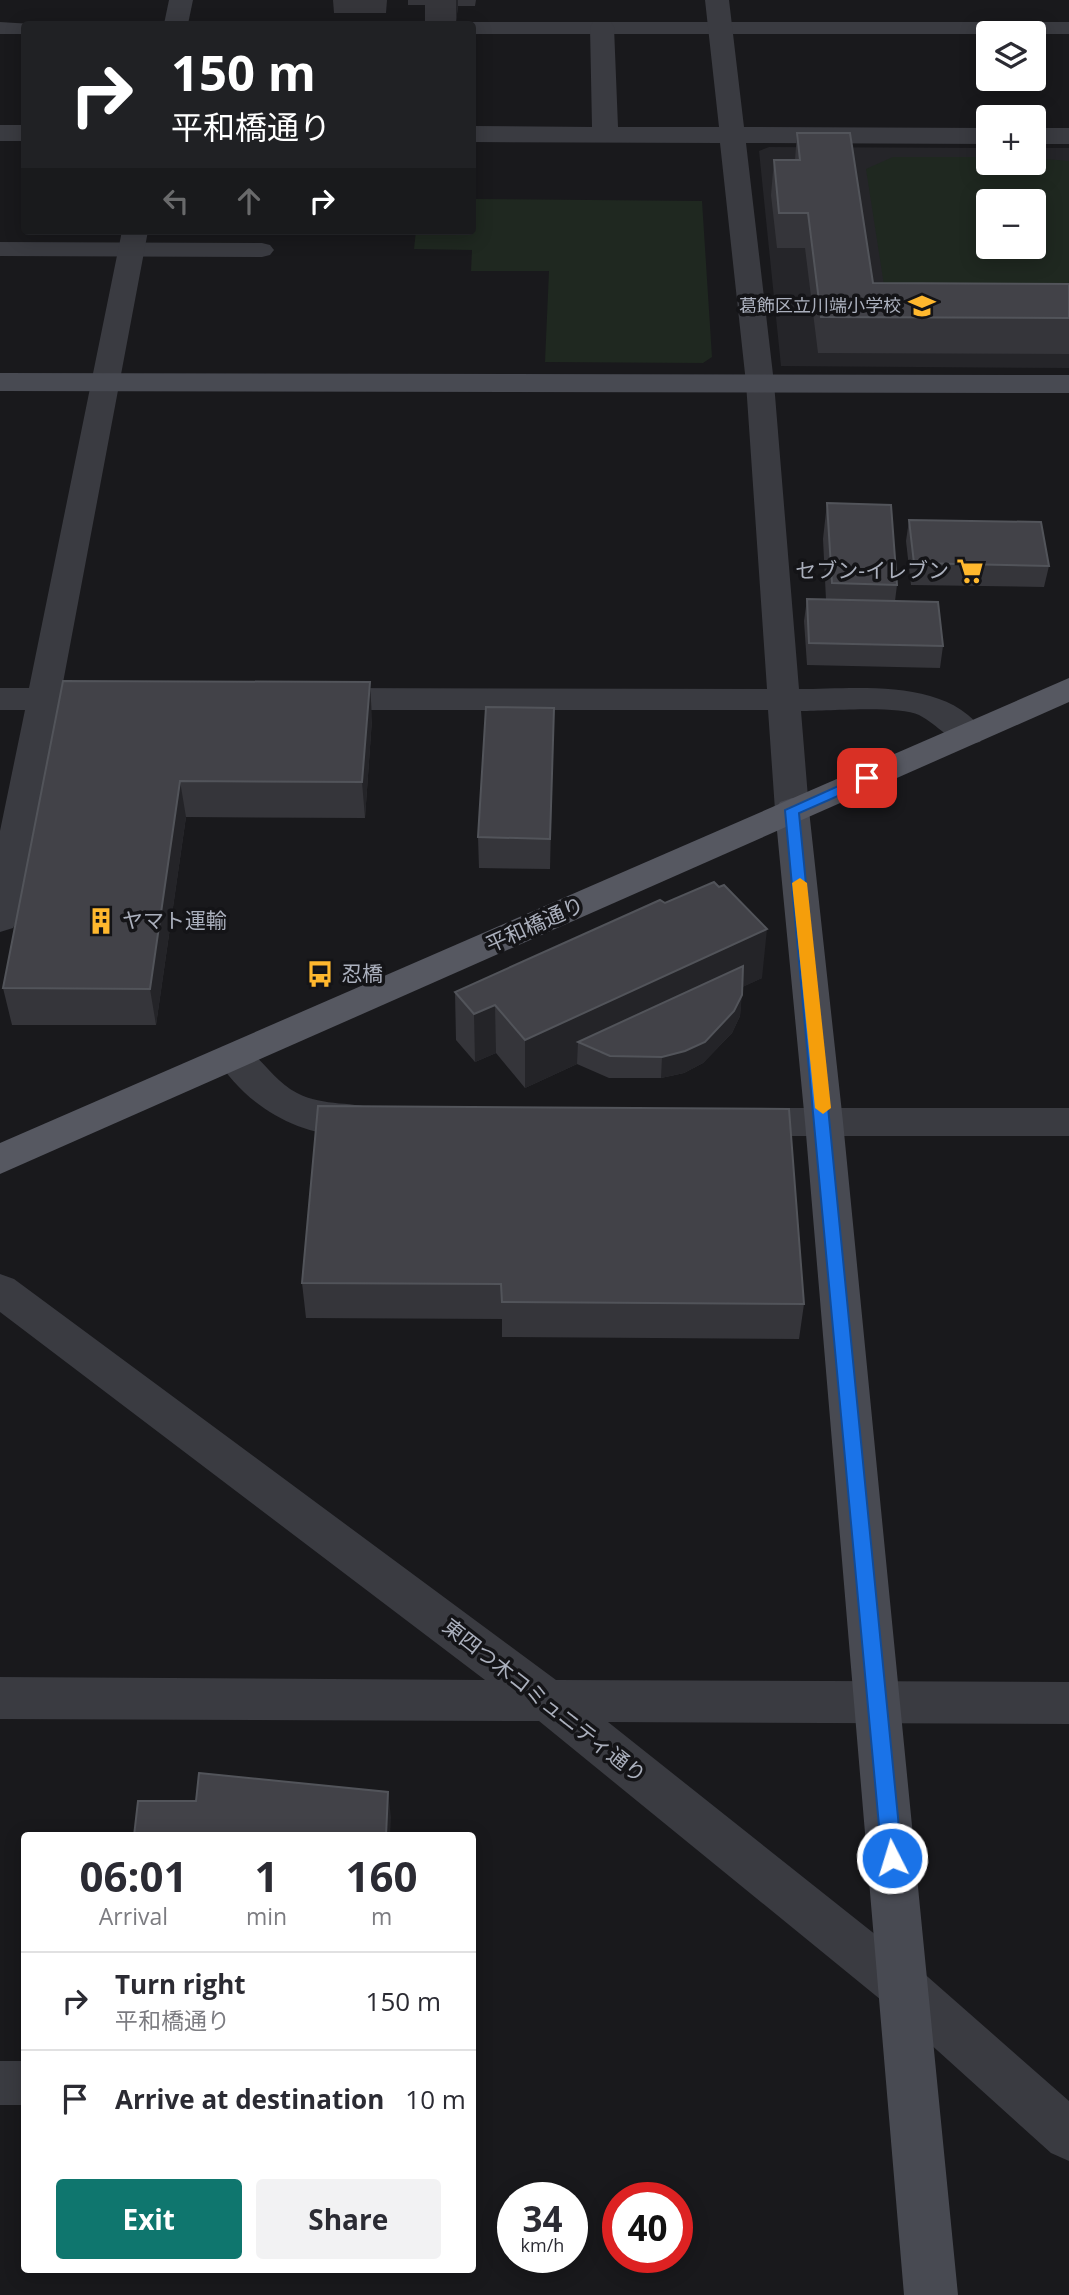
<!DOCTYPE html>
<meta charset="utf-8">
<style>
:root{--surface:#fff;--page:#f2f2f3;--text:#2b2b33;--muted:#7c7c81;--line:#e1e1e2;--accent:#0f766e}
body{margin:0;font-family:"Open Sans","Noto Sans JP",sans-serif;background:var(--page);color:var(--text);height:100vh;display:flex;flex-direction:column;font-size:26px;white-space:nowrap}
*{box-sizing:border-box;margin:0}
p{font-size:23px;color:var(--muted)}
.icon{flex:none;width:38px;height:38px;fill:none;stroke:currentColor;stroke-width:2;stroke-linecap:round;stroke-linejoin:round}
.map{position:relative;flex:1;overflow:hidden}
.panel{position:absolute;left:21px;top:1832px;width:455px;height:441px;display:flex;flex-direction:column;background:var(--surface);border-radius:7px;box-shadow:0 4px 18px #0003}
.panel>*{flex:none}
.guide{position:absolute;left:21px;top:21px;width:455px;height:214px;border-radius:7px;box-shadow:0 4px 18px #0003;background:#202124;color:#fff;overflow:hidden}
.controls{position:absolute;left:976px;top:21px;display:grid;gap:14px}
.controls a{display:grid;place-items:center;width:70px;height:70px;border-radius:7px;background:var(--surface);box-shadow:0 4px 18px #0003;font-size:35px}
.speed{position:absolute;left:497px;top:2182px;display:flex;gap:14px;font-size:35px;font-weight:700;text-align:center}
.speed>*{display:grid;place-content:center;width:91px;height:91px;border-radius:50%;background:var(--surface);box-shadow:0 4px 18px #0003;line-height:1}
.speed small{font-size:18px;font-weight:400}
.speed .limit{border:10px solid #d22;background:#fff;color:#111}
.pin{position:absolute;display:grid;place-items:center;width:60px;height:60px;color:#fff;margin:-30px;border-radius:14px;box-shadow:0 4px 10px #0006}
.me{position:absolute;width:77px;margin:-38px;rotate:355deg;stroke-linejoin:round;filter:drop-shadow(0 0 5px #0008)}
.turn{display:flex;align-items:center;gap:24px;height:147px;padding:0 35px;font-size:32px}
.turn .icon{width:91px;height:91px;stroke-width:2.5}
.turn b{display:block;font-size:49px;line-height:60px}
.lanes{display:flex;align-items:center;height:66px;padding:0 35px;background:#0003;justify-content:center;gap:35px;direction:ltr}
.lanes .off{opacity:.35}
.eta{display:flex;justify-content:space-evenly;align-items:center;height:119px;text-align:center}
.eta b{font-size:42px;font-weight:700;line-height:49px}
.cta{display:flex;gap:14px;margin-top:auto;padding:14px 35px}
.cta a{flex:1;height:80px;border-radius:7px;background:var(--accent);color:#fff;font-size:28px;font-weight:700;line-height:80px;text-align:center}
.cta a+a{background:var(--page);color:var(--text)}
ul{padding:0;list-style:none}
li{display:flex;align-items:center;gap:21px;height:98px;padding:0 35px;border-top:2px solid var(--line)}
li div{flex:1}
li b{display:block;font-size:26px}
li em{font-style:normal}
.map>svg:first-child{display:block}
.built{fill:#252529;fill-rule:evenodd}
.green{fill:#1f2820;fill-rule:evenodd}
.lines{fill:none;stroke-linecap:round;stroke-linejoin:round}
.lane{fill:#3a3b41;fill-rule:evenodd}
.street{fill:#3a3b41;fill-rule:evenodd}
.secondary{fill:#484a52;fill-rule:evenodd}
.primary{fill:#565861;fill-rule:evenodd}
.wall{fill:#35353a}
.shaded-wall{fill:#242428}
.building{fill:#424248;stroke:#52545a;stroke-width:2}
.route{fill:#1a73e8;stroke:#114b97;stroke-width:2}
.slow{fill:#f59e0b}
.labels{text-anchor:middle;stroke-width:7;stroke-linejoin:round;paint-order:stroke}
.far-poi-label{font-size:18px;fill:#abb0bd;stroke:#141417;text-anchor:end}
.poi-label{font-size:21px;fill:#abb0bd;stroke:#141417;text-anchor:start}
.street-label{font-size:21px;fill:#abb0bd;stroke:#141417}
</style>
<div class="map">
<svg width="1069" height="2295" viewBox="0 0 1069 2295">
<rect width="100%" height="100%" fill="#19191c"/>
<path class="built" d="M769 147 989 148V163H1034V148H1069V368L781 366 759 151ZM989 201H1034V247H989Z"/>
<g class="green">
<path d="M893 157H989V163H1034V158L1069 161V313L886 298 866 169ZM989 201H1034V247H989Z"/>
<polygon points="473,199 702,201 712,357 703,363 545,362 549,271 471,271 472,250 414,249 416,231 472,231"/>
</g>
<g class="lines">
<g class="lane">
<polygon points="0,22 32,24 24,24 24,34 0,34"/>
<polygon points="472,22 1069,22 1069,34 472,34 472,24 464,24"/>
<polygon points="0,242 262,243 270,245 274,250 270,255 262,257 0,256"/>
<rect x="0" y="2061" width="24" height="44"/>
</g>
<g class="street">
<polygon points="169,0 193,0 188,24 164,24"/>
<path d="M705 0H729L744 127 989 128V144L746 143 774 383 799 689C857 689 949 677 985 734L980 742C953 749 941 726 919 715 899 705 827 711 801 711L809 810 804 818 792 822 780 818 775 810 768 710H318L306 707 302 699 306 691 318 688 767 689 746 383 720 143 472 142V126L592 127 590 27 593 22H611L614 27 618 127H719Z"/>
<rect x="0" y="125" width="24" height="16"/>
<rect x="1034" y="128" width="35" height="16"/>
<polygon points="122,231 148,231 62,688 111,688 123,691 127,699 123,707 111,710 58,710 18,919 13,928 0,932 0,831 25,710 0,710 0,688 29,688"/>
<path d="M235 1043C259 1051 271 1080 297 1093 324 1107 354 1101 381 1110L387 1120 381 1130C319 1150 247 1111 216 1057L222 1047Z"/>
<polygon points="736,1108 1069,1108 1069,1136 736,1136 723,1132 717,1122 723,1112"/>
<polygon points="0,1274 14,1279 556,1680 1069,1682 1069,1724 608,1722 920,1970 1069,2101 1069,2161 1051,2153 886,2004 539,1721 0,1719 0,1677 485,1680 0,1312"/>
</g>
<g class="secondary">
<polygon points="0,373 1069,375 1069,393 0,391"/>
<polygon points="792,798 804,802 809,810 843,1122 958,2295 904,2295 805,1122 775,810 780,802"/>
</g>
<polygon class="primary" points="1069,678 1069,702 0,1174 0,1143"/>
</g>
<g class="wall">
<polygon points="333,0 387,0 386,13 334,13"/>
<polygon points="408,0 476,0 475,6 458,6 456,22 425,21 425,5 408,5"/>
<polygon points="797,133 873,283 1069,284 1069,354 818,353 805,248 777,248 771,195 774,160 795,160"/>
<polygon points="827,503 897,585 895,601 943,646 940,668 807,665 804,621 807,599 826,600 823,539"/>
<polygon points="909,520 1049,566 1044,587 911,585 906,541"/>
<polygon points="63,681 372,719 365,818 186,817 156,1025 12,1025 3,988"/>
<polygon points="553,738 550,869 479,868 478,837"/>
<polygon points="762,978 742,987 740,1016 732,1033 703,1063 684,1073 661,1078 609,1078 577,1064 525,1088 496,1053 475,1062 456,1040 455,992"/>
<polygon points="318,1106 804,1304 799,1339 502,1337 502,1319 306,1318 302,1283"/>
</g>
<g class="shaded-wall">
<polygon points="456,0 458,0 458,6 456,22"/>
<polygon points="370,682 372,719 365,818 362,782"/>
<polygon points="180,781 186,817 156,1025 150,989"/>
<polygon points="767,929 762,978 601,1053 578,1042 577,1064 525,1088 525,1040"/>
<polygon points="742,995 740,1016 732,1033 703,1063 684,1073 661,1078 662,1057"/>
<polygon points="495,1005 496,1053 475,1062 474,1014"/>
<polygon points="388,1792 391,1817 390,1836 386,1836"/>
</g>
<g class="building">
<polygon points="797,133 850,133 873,283 1069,284 1069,318 821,317 808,213 779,213 774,160 800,160"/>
<polygon points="827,503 891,505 897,585 832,583"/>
<polygon points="909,520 1041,522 1049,566 914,563"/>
<polygon points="807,599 938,602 943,646 809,643"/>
<polygon points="63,681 370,682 362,782 180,781 150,989 3,988"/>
<polygon points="486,707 554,708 550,839 478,837"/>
<polygon points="714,882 719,887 724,885 767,929 525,1040 495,1005 474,1014 455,992 660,900 665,903"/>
<polygon points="743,966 742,995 734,1011 705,1042 685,1051 662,1057 610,1056 578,1042"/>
<polygon points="318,1106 789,1109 804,1304 502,1302 501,1284 302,1283"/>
<polygon points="199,1773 388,1792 386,1836 134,1836 138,1801 196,1801"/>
</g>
<polygon class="route" points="867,773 872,774 872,781 799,813 902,1858 899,1864 892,1867 885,1864 882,1858 785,810"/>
<polygon class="slow" points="800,878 807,883 831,1108 823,1114 815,1108 792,883"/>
<defs>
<symbol id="school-bare" viewBox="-9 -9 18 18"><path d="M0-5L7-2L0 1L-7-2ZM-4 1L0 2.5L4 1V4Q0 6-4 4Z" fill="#ffb82e" stroke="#141417" stroke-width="2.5" paint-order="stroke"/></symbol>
<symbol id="supermarket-bare" viewBox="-9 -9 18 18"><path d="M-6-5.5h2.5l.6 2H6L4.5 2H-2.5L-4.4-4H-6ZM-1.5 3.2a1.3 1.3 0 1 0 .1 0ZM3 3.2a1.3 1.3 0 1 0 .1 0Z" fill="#ffb82e" stroke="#141417" stroke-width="2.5" paint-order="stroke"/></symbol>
<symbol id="building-bare" viewBox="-9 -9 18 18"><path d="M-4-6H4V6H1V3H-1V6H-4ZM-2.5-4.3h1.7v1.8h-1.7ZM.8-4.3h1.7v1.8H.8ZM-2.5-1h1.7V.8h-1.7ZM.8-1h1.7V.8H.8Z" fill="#ffb82e" stroke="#141417" stroke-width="2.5" paint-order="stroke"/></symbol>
<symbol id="bus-bare" viewBox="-9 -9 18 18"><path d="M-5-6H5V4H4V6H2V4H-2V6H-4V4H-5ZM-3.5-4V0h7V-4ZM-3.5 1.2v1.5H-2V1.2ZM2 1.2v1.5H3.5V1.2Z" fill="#ffb82e" stroke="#141417" stroke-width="2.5" paint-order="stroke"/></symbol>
</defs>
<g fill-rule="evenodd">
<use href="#school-bare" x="903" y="287" width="38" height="38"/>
<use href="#supermarket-bare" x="951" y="552" width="38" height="38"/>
<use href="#building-bare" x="82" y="902" width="38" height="38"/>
<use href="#bus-bare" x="301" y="955" width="38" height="38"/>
</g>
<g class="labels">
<g class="far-poi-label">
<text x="901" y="312">葛飾区立川端小学校</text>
</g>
<g class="poi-label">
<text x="949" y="578" text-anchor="end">セブン-イレブン</text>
<text x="122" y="928">ヤマト運輸</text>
<text x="341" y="981">忍橋</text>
</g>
<g class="street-label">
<text transform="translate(535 925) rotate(-24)" y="7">平和橋通り</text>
<text transform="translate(544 1701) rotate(38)" y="7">東四つ木コミュニティ通り</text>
</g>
</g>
</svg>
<div class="controls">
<a><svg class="icon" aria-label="layers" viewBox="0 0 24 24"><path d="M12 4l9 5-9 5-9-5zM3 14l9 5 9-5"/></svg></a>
<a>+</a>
<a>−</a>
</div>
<div class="speed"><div>34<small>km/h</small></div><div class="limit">40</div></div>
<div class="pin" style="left:867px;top:778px;background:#d93025"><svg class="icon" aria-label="arrive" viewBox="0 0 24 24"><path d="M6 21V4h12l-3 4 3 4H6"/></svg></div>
<svg class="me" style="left:892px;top:1858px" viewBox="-20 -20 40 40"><circle r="17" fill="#1a73e8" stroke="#fff" stroke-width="3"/><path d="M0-11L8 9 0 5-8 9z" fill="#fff"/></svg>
<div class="guide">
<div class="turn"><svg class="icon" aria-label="right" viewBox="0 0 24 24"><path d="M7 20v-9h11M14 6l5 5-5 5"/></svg><div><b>150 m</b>平和橋通り</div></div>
<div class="lanes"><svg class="icon off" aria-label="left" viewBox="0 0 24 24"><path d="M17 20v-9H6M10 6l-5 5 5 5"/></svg><svg class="icon off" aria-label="ahead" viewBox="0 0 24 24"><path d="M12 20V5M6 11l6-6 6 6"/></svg><svg class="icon" aria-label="right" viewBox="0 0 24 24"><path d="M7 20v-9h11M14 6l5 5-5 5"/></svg></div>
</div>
<section class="panel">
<div class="eta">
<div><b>06:01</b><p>Arrival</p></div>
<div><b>1</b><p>min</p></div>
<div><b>160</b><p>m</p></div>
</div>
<ul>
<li><svg class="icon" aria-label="right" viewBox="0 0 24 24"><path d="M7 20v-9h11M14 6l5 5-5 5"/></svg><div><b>Turn right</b><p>平和橋通り</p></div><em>150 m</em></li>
<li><svg class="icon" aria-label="arrive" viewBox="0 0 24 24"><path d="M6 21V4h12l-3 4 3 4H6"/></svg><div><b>Arrive at destination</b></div><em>10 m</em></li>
</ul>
<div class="cta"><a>Exit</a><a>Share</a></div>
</section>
</div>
